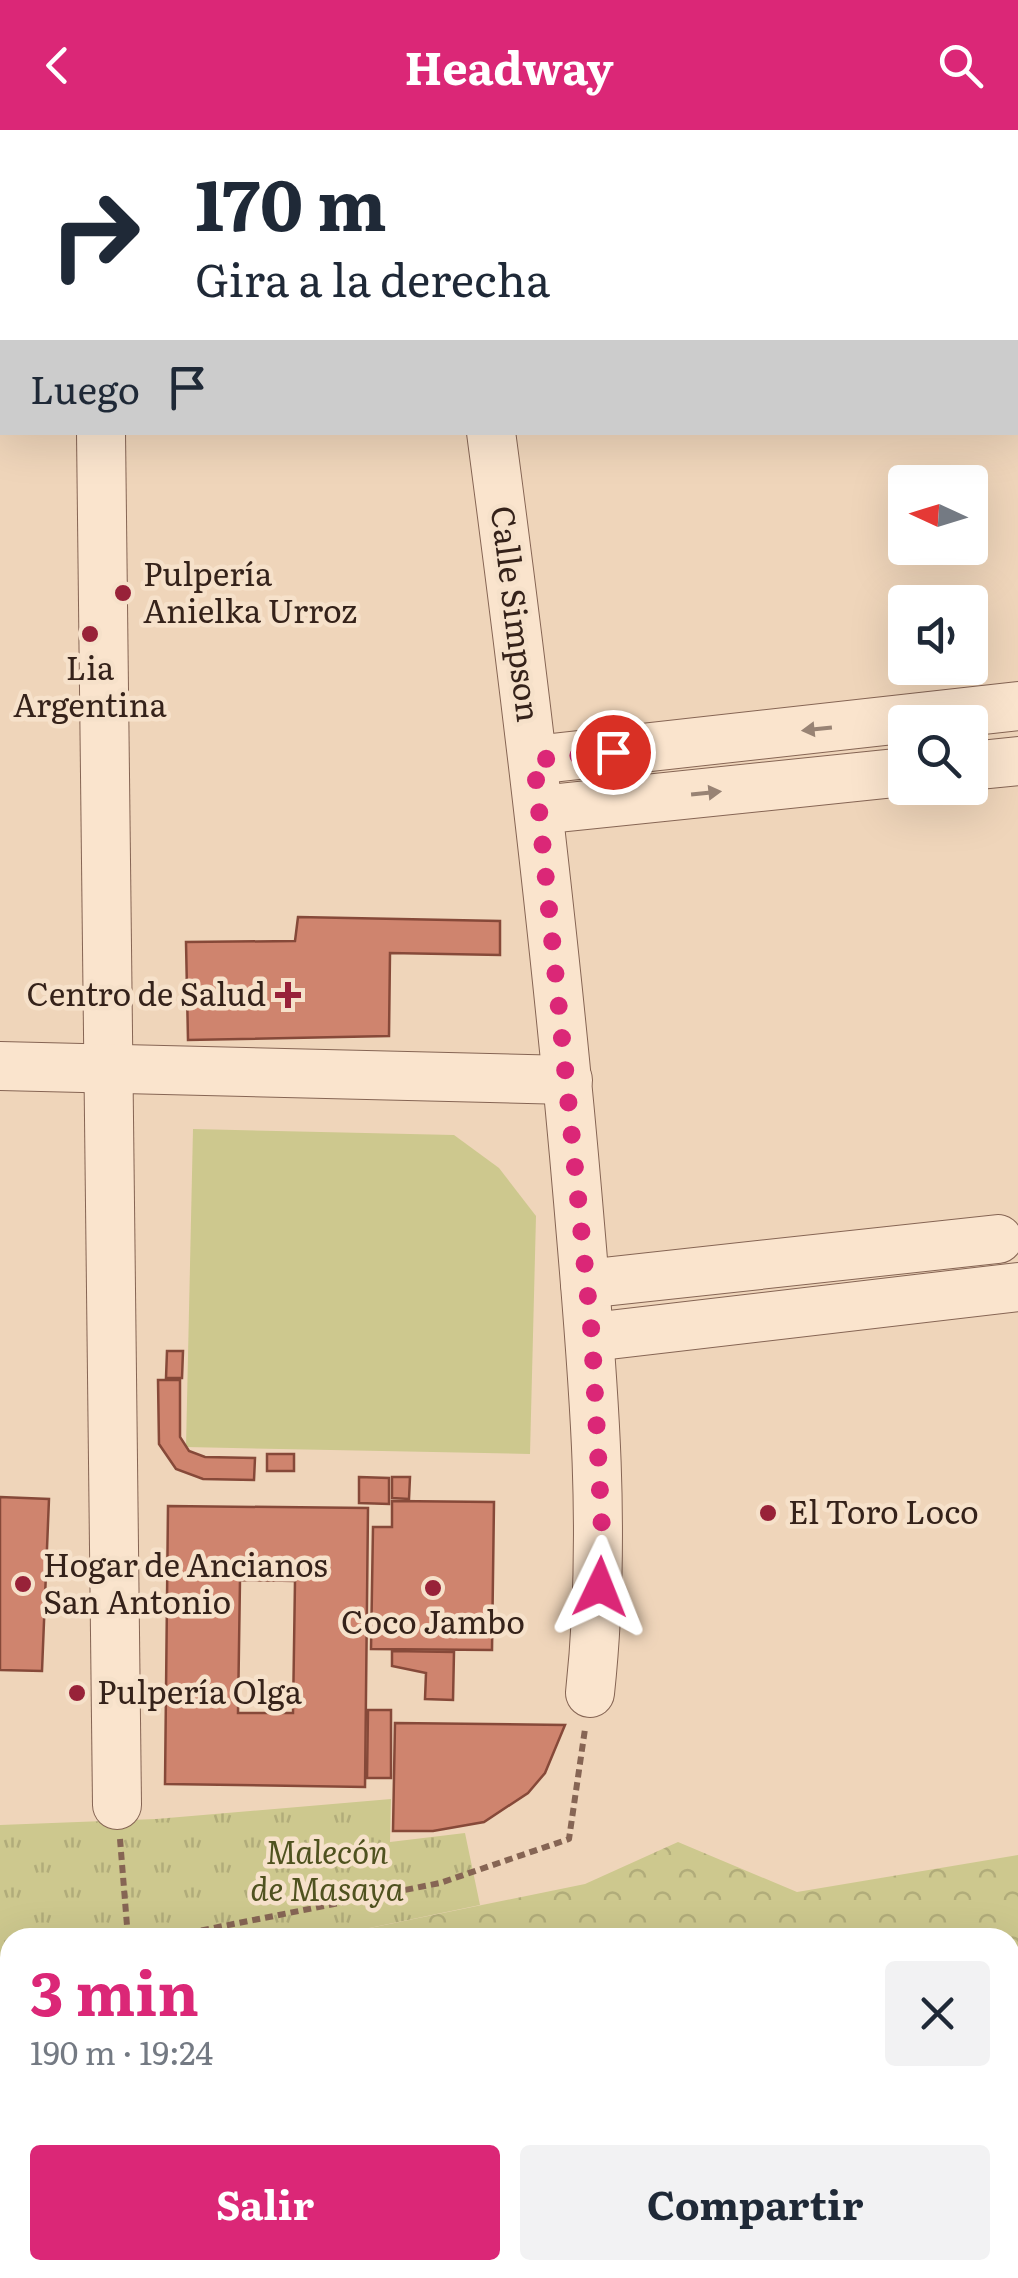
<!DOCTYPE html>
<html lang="es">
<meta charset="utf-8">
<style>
:root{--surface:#fff;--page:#f2f2f3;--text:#1f2937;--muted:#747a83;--accent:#db2777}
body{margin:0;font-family:Literata,serif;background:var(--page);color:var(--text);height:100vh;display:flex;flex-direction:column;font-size:38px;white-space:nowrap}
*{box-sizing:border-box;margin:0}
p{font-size:32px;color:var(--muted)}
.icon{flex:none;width:55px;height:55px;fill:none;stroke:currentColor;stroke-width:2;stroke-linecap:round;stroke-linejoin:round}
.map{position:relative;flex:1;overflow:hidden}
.panel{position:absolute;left:0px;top:1798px;width:1020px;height:352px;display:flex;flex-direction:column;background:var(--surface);border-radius:30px 30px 0 0;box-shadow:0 10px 40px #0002}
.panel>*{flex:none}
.banner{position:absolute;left:0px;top:0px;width:1020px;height:305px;box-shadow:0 10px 40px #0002;background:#fff;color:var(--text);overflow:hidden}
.needle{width:65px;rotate:274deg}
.controls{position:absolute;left:888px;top:335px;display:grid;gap:20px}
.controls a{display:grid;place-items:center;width:100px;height:100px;border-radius:10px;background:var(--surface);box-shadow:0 10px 40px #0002;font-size:50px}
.pin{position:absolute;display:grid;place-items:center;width:85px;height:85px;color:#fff;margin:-42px;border:5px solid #fff;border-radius:50%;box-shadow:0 2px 10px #0007}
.me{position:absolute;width:110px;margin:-55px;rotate:2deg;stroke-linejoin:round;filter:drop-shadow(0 0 8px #0008)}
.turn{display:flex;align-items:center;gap:35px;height:210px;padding:0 30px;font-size:45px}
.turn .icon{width:130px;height:130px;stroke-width:2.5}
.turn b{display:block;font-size:70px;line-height:85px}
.then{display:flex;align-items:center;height:95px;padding:0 30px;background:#0003;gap:20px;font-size:38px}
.round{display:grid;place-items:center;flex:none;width:105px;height:105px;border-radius:10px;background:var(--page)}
.headline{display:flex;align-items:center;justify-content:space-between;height:170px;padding:0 30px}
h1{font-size:60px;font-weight:700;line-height:75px;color:var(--accent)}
.button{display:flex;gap:20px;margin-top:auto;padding:20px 30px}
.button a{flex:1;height:115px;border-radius:10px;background:var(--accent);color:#fff;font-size:40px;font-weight:700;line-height:115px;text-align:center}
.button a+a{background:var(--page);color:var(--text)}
header{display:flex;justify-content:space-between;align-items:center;height:130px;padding:0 30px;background:var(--accent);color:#fff;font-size:45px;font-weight:700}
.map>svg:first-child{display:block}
.grass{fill:#cdc88e}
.forest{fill:url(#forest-crowns)}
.park{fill:url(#park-tufts)}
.building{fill:#cf846e;stroke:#864939;stroke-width:2.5;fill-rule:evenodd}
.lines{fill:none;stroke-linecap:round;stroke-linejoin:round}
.minor-casing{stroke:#866554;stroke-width:50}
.path{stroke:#866554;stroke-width:6;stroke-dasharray:8 5;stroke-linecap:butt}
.minor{stroke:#fae4cd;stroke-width:48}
.oneway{fill:#988374}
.route{stroke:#db2777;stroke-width:18;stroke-dasharray:0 32.4}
.poi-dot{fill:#982239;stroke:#f6e1ca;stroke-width:4}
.labels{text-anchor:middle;stroke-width:9;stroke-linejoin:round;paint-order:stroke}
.poi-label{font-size:32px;fill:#35221a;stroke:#f6e1ca;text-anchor:start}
.street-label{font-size:32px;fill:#35221a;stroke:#f6e1ca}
.park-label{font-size:32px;font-style:italic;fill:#4f521f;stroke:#f6e1ca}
</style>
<header><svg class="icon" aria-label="back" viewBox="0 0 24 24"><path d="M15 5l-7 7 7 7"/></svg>Headway<svg class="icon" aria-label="search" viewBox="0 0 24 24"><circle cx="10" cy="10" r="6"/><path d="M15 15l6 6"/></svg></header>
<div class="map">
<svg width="1018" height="2148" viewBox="0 0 1018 2148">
<defs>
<pattern id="forest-crowns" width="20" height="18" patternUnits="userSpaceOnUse" patternTransform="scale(2.5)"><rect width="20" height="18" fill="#cdc88e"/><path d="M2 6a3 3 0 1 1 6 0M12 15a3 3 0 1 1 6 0" fill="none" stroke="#b1ac7a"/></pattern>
<pattern id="park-tufts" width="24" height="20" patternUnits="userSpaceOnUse" patternTransform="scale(2.5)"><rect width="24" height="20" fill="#cdc88e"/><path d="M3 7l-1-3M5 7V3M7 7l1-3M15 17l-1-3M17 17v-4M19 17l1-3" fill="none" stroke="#b1ac7a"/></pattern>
</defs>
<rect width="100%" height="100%" fill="#efd5ba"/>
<polygon class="grass" points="193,999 454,1005 499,1038 536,1086 530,1324 186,1317"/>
<polygon class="forest" points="678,1712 797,1762 1018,1725 1018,2148 0,2148 0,1876 10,1873 10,2140 1010,2140 1010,1808 326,1807 585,1754"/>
<polygon class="park" points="391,1669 390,1712 465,1703 480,1775 326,1807 10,1808 10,1873 0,1875 0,1695 156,1689"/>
<g class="building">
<polygon points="298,787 500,791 500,825 390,823 389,906 188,910 186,812 295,811"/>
<polygon points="167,1221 183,1221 182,1248 166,1248"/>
<polygon points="158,1250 180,1250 180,1307 189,1321 205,1327 255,1328 254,1350 203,1349 176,1339 159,1314"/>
<rect x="267" y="1324" width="27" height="17"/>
<polygon points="359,1347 389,1348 389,1374 359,1373"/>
<polygon points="392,1347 410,1347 409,1369 392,1368"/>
<polygon points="0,1367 49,1369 42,1541 0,1540"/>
<polygon points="392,1371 494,1372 492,1520 371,1519 373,1397 392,1397"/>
<path d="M168 1376 368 1378 365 1657 165 1654ZM240 1450 295 1451 293 1583H238Z"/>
<polygon points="392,1521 454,1522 453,1570 425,1569 426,1543 392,1536"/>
<polygon points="368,1580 391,1580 391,1648 367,1648"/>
<polygon points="395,1593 565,1595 545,1643 528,1663 484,1692 433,1701 393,1701"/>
</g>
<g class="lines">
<defs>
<g id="minor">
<polyline points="99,0 99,2"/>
<polyline points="450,0 450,2"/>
<polyline points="0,192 2,192"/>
<polyline points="101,302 117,1675"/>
<path d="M491 302C525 558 556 814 578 1071 592 1236 608 1397 590 1563"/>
<polyline points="534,630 1018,576"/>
<polyline points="970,636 1018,631"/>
<polyline points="539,680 905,642"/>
<polyline points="0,936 568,950"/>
<polyline points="585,1154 998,1109"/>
<polyline points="592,1207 1018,1157"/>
</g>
</defs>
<use href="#minor" class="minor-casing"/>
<g class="path">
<polyline points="120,1709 128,1808"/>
<polyline points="163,1808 440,1753 569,1709 585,1599"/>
<polyline points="0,1844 10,1841"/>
</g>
<use href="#minor" class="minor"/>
</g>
<defs><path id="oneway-solid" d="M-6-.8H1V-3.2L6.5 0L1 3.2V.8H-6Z" transform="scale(2.5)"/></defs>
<g class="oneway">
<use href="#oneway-solid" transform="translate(817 599) rotate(174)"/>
<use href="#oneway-solid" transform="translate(706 663) rotate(-6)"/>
</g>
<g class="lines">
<polyline class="route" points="600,1457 602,1400 592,1207 534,630 613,622"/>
</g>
<g class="poi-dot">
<circle cx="123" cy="463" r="10"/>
<circle cx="90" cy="504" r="10"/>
<path d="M283 850h10v10h10v10h-10v10h-10v-10h-10v-10h10z"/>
<circle cx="768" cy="1383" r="10"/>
<circle cx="23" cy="1454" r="10"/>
<circle cx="433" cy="1458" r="10"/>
<circle cx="77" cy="1563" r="10"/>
</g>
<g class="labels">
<g class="poi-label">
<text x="143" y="456">Pulpería<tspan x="143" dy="37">Anielka Urroz</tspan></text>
<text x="90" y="550" text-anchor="middle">Lia<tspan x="90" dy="37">Argentina</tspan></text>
<text x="266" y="876" text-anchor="end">Centro de Salud</text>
<text x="788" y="1394">El Toro Loco</text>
<text x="43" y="1447">Hogar de Ancianos<tspan x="43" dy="37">San Antonio</tspan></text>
<text x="433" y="1504" text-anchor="middle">Coco Jambo</text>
<text x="97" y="1574">Pulpería Olga</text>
</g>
<g class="street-label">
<text transform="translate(515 484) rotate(83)" y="11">Calle Simpson</text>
</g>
<g class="park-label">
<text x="327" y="1734">Malecón<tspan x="327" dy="37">de Masaya</tspan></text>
</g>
</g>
</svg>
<div class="controls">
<a><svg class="needle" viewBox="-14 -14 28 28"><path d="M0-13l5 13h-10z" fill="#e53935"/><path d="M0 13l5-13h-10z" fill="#747a83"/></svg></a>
<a><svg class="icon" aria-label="sound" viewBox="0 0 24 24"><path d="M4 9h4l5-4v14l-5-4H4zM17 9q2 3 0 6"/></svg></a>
<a><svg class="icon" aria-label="search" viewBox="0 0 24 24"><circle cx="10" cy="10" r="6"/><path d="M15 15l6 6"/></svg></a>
</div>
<div class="pin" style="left:613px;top:622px;background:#d93025"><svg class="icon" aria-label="arrive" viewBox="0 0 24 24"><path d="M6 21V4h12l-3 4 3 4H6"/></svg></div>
<svg class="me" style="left:600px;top:1457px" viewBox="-20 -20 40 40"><path d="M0-17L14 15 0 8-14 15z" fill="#db2777" stroke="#fff" stroke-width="4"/></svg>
<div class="banner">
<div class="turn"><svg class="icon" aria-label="right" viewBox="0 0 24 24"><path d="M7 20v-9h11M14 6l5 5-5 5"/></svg><div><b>170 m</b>Gira a la derecha</div></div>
<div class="then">Luego<svg class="icon" aria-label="arrive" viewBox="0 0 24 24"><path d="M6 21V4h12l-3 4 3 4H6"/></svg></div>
</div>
<section class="panel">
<div class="headline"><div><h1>3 min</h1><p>190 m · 19:24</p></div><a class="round"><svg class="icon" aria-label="close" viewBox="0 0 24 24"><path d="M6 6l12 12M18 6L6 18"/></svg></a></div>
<div class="button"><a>Salir</a><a>Compartir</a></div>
</section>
</div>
